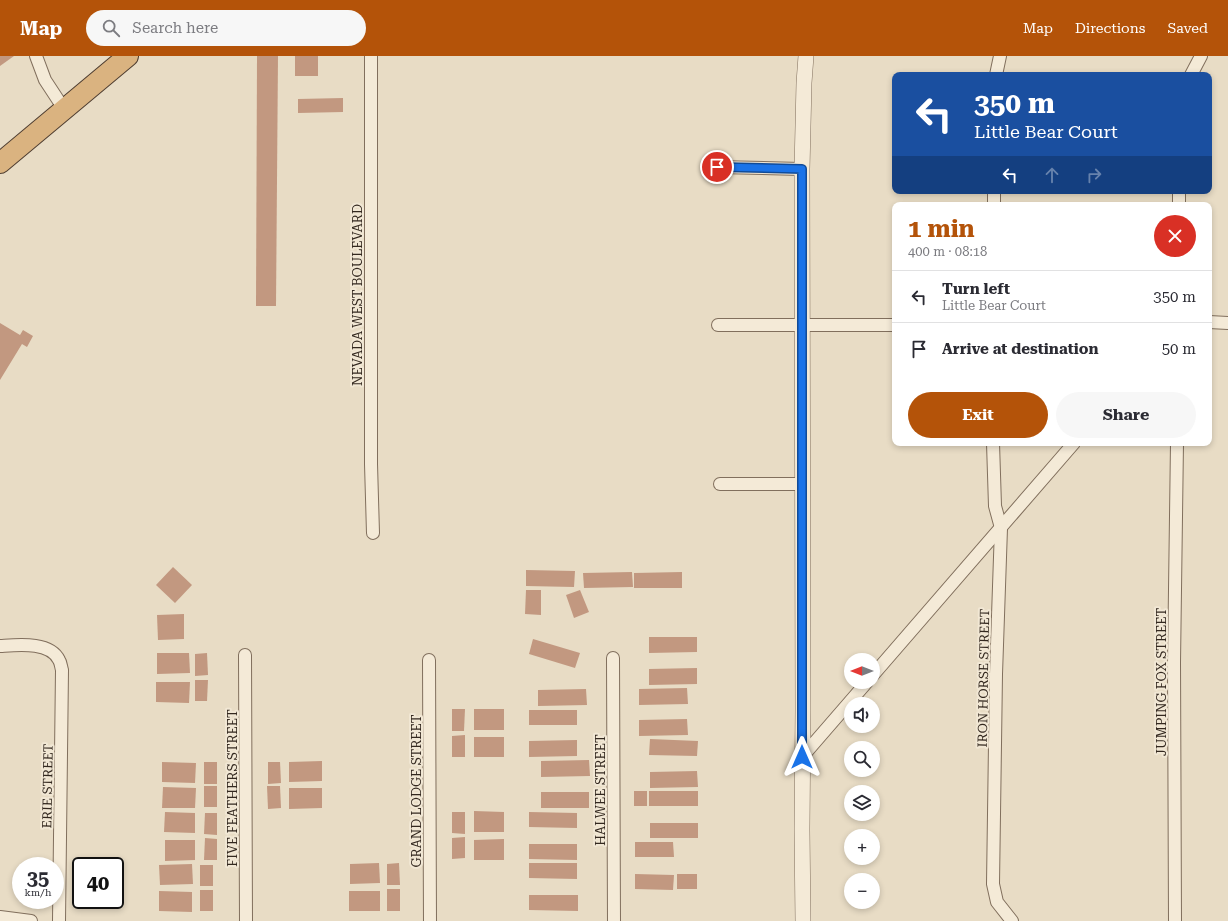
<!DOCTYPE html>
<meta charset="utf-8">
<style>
:root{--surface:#fff;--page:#f7f7f7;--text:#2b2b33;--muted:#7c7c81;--line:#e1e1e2;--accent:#b45309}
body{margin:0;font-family:"Roboto Serif",serif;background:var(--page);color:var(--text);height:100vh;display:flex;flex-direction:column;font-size:15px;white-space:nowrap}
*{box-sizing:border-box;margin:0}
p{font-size:13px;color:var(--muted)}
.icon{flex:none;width:22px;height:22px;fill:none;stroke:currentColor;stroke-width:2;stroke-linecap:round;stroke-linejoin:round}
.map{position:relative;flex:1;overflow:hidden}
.drawer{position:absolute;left:892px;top:146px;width:320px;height:244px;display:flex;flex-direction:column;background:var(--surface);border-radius:8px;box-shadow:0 2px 6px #0003}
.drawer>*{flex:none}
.top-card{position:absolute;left:892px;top:16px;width:320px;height:122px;border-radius:8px;box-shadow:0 2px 6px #0003;background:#1a4fa0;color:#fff;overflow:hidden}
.needle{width:26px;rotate:270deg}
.controls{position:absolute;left:844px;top:597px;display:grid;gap:8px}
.controls a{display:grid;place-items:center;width:36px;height:36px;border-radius:50%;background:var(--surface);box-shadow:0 2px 6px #0003;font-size:20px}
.speed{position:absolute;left:12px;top:801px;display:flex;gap:8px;font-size:20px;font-weight:700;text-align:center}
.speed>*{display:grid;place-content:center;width:52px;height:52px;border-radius:50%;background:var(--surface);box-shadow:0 2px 6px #0003;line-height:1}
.speed small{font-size:10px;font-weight:400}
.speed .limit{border:2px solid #111;border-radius:6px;background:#fff;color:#111}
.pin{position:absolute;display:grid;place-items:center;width:34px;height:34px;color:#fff;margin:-17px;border:2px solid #fff;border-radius:50%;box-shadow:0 1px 4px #0007}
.me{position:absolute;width:44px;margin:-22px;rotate:0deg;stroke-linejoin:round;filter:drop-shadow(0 0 3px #0008)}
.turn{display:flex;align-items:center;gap:14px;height:84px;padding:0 16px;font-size:18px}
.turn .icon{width:52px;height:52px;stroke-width:2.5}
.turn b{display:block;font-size:28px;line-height:34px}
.lanes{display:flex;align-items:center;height:38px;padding:0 16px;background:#0003;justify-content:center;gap:20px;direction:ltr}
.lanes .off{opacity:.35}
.round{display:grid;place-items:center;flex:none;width:42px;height:42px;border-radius:21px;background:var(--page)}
.headline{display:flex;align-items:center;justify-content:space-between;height:68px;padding:0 16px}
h1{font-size:24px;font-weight:700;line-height:30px;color:var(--accent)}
.action{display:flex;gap:8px;margin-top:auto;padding:8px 16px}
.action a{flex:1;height:46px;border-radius:24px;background:var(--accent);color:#fff;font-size:16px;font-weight:700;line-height:46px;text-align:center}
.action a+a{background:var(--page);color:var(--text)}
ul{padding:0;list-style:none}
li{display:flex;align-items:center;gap:12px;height:52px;padding:0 16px;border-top:1px solid var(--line)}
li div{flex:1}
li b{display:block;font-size:15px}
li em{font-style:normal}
header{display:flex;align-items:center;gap:24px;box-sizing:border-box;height:56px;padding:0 20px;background:var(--accent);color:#fff}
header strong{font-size:19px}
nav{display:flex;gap:22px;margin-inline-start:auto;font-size:14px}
.search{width:280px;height:36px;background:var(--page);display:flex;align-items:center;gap:10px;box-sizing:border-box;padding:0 14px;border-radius:22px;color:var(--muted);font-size:15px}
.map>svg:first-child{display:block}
.building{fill:#c29880}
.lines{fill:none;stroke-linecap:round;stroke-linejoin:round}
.minor-casing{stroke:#816f5d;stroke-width:14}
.tertiary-casing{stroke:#816f5d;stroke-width:16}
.trunk-casing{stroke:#4f3e31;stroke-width:22}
.minor{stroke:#f4ead7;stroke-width:12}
.tertiary{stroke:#f4ead7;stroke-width:15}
.trunk{stroke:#dab380;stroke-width:20}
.route-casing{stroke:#114b97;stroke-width:10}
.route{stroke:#1a73e8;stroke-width:7}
.labels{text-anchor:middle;stroke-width:4;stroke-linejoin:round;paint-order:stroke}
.street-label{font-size:13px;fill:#33281f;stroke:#f1e7d4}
</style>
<header>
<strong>Map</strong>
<div class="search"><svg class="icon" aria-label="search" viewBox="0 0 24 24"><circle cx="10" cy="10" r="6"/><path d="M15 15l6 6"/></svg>Search here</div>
<nav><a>Map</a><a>Directions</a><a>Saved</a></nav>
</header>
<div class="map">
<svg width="1228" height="865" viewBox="0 0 1228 865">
<rect width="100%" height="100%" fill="#e8dcc5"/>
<g class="building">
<polygon points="0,0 14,0 0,10"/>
<polygon points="257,0 278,0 276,250 256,250"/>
<rect x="295" y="0" width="23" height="20"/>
<polygon points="343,42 343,56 298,57 298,43"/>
<polygon points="0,267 20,279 23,274 33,280 27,291 22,288 0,324"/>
<polygon points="173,511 192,529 175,547 156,529"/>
<polygon points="526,514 575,515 574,531 526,530"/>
<polygon points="632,516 633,531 584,532 583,517"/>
<polygon points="682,516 682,532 634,532 634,517"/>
<polygon points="526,534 541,534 541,559 525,558"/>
<polygon points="580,534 589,556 574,562 566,539"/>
<polygon points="184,558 184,583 158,584 157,559"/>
<polygon points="649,581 697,581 697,596 649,597"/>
<polygon points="533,583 580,597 575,612 529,598"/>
<polygon points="157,597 189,597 190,617 157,618"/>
<polygon points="207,597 208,619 195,620 195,598"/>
<polygon points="697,612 697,628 649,629 649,613"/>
<polygon points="195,624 208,624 207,645 195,645"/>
<polygon points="156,626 190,626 189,647 156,646"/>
<polygon points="687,632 688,648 639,649 639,633"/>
<polygon points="586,633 587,649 538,650 538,634"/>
<polygon points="452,653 465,653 464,675 452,675"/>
<rect x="474" y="653" width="30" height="21"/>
<rect x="529" y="654" width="48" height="15"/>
<polygon points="687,663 688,679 639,680 639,664"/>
<polygon points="465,679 465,701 452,701 452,680"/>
<rect x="474" y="681" width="30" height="20"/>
<polygon points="650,683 698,685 697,700 649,699"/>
<polygon points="577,684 577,700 529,701 529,685"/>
<polygon points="589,704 590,720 541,721 541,705"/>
<polygon points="322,705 322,725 289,726 289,706"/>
<polygon points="162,706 196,707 195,727 162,726"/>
<rect x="204" y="706" width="13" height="22"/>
<polygon points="268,706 280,706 281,727 268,728"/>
<polygon points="697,715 698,731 650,732 650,716"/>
<rect x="204" y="730" width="13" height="21"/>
<polygon points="267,730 280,730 281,752 268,753"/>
<polygon points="163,731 196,732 195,752 162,752"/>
<polygon points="289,732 322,732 322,752 289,753"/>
<rect x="634" y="735" width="13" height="15"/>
<rect x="649" y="735" width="49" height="15"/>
<rect x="541" y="736" width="48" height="16"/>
<polygon points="474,755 504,756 504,776 474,776"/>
<polygon points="165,756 195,757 195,777 164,776"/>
<polygon points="452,756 465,756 465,778 452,777"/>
<polygon points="529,756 577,757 577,772 529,771"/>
<polygon points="205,757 217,757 217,779 204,778"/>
<rect x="650" y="767" width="48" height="15"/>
<polygon points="465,781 465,802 452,803 452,782"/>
<polygon points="205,782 217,783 217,804 204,804"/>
<polygon points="504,783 504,804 474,804 474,784"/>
<polygon points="165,784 195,784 195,804 165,805"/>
<polygon points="635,786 673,786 674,801 635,801"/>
<polygon points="529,788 577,788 577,804 529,803"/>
<polygon points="379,807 380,827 350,828 350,808"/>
<polygon points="399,807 400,829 387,829 387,808"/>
<polygon points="529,807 577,807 577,823 529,822"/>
<polygon points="192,808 193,828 160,829 159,809"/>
<rect x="200" y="809" width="13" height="21"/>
<polygon points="635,818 674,819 673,834 635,833"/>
<rect x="677" y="818" width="20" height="15"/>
<rect x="387" y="833" width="13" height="22"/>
<rect x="200" y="834" width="13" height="21"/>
<polygon points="159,835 192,836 192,856 159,855"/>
<rect x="349" y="835" width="31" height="20"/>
<polygon points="529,839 578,839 578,855 529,854"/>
</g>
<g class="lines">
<defs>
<g id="minor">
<polyline points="36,0 45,24 64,53"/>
<polyline points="371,0 371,408 373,477"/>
<polyline points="996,19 1000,0"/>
<polyline points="1191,19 1201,0"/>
<polyline points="717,111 802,113"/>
<polyline points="994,149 994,135"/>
<polyline points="1179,149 1179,135"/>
<polyline points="1209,266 1228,267"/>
<polyline points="718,269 895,269"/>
<polyline points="993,387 995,450 1001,472 996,618 993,828 997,846 1012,865"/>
<polyline points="720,428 803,428"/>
<path d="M0 590C17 589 50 585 59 604 61 607 61 611 62 614L59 865"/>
<polyline points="245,599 246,865"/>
<polyline points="613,602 614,865"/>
<polyline points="429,604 430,865"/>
<polyline points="873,619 1074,387"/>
<polyline points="802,701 867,626"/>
<polyline points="0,861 31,865"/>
<polyline points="1175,865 1174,607 1177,387"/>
</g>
<polyline id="tertiary" points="803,865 802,774 803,654 802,113 804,27 806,0"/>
<polyline id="trunk" points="0,107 128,0"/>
</defs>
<use href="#minor" class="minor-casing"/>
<use href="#tertiary" class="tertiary-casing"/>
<use href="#trunk" class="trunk-casing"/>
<use href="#minor" class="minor"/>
<use href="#tertiary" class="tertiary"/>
<use href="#trunk" class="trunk"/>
</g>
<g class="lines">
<defs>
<polyline id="route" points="717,111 802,113 802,701"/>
</defs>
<use href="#route" class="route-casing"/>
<use href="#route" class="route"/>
</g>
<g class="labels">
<g class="street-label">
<text transform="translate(357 239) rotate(-90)" y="5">NEVADA WEST BOULEVARD</text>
<text transform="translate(983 622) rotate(-89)" y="5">IRON HORSE STREET</text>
<text transform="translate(1161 626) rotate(-90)" y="5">JUMPING FOX STREET</text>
<text transform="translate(47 730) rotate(-89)" y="5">ERIE STREET</text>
<text transform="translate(232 732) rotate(-90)" y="5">FIVE FEATHERS STREET</text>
<text transform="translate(600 734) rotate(-90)" y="5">HALWEE STREET</text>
<text transform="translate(416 735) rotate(-90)" y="5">GRAND LODGE STREET</text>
</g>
</g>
</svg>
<div class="controls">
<a><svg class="needle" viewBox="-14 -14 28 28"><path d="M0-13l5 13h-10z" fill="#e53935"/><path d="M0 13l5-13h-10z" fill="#7c7c81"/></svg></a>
<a><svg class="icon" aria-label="sound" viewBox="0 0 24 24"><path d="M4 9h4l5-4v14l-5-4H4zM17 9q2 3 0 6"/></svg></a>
<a><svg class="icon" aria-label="search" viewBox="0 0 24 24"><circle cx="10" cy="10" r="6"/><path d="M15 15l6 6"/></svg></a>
<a><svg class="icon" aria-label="layers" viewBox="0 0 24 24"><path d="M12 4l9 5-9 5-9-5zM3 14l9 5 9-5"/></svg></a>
<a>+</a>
<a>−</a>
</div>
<div class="speed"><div>35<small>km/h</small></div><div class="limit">40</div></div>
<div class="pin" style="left:717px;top:111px;background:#d93025"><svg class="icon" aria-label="arrive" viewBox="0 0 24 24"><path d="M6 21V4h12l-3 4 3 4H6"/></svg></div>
<svg class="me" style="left:802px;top:701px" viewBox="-20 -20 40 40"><path d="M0-17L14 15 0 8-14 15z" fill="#1a73e8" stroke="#fff" stroke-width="4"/></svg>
<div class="top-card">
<div class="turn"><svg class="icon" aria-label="left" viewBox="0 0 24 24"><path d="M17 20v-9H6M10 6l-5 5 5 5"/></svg><div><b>350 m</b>Little Bear Court</div></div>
<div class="lanes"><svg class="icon" aria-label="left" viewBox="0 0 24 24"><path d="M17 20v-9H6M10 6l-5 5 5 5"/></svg><svg class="icon off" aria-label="ahead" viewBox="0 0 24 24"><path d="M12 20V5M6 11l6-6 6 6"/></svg><svg class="icon off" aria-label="right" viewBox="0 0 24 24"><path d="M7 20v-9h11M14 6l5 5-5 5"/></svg></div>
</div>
<section class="drawer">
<div class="headline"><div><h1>1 min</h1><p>400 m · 08:18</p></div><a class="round" style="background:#d93025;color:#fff"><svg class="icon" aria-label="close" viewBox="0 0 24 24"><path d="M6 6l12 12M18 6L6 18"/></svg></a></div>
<ul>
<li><svg class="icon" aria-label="left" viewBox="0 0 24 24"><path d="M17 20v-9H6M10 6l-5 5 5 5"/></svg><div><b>Turn left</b><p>Little Bear Court</p></div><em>350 m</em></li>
<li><svg class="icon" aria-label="arrive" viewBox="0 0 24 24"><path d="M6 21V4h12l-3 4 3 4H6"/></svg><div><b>Arrive at destination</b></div><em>50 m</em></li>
</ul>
<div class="action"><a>Exit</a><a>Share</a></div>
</section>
</div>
